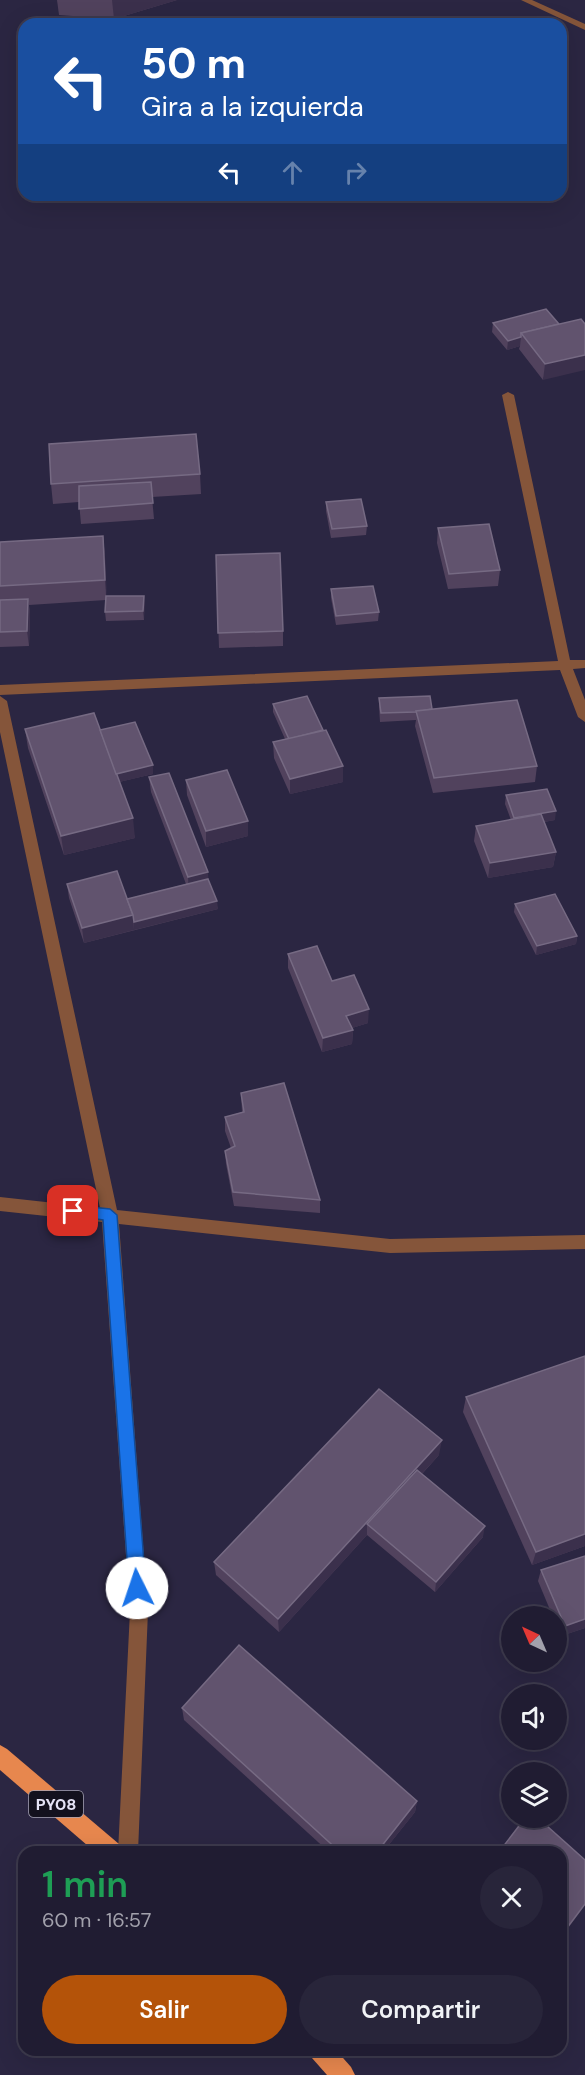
<!DOCTYPE html>
<html lang="es">
<meta charset="utf-8">
<style>
:root{--surface:#201c32;--page:#28253a;--text:#f1f3f6;--muted:#a2a1ac;--line:#3d3a4d;--accent:#b45309}
body{margin:0;font-family:"DM Sans",sans-serif;background:var(--page);color:var(--text);height:100vh;display:flex;flex-direction:column;font-size:22px;white-space:nowrap}
*{box-sizing:border-box;margin:0}
p{font-size:20px;color:var(--muted)}
.icon{flex:none;width:33px;height:33px;fill:none;stroke:currentColor;stroke-width:2;stroke-linecap:round;stroke-linejoin:round}
.map{position:relative;flex:1;overflow:hidden}
.side{position:absolute;left:18px;top:1846px;width:549px;height:210px;display:flex;flex-direction:column;background:var(--surface);border-radius:18px;box-shadow:0 6px 24px #0002,0 0 0 2px var(--line)}
.side>*{flex:none}
.hud{position:absolute;left:18px;top:18px;width:549px;height:183px;border-radius:18px;box-shadow:0 6px 24px #0002,0 0 0 2px var(--line);background:#1a4fa0;color:#fff;overflow:hidden}
.needle{width:39px;rotate:316deg}
.controls{position:absolute;left:501px;top:1606px;display:grid;gap:12px}
.controls a{display:grid;place-items:center;width:66px;height:66px;border-radius:50%;background:var(--surface);box-shadow:0 6px 24px #0002,0 0 0 2px var(--line);font-size:30px}
.pin{position:absolute;display:grid;place-items:center;width:51px;height:51px;color:#fff;margin:-26px;border-radius:12px;box-shadow:0 3px 9px #0006}
.me{position:absolute;width:66px;margin:-33px;rotate:356deg;stroke-linejoin:round;filter:drop-shadow(0 0 4px #0008)}
.turn{display:flex;align-items:center;gap:21px;height:126px;padding:0 24px;font-size:27px}
.turn .icon{width:78px;height:78px;stroke-width:2.5}
.turn b{display:block;font-size:42px;line-height:51px}
.lanes{display:flex;align-items:center;height:57px;padding:0 24px;background:#0003;justify-content:center;gap:30px;direction:ltr}
.lanes .off{opacity:.35}
.round{display:grid;place-items:center;flex:none;width:63px;height:63px;border-radius:32px;background:var(--page)}
.overview{display:flex;align-items:center;justify-content:space-between;height:102px;padding:0 24px}
h1{font-size:36px;font-weight:600;line-height:45px;color:#1e9e55}
.button{display:flex;gap:12px;margin-top:auto;padding:12px 24px}
.button a{flex:1;height:69px;border-radius:36px;background:var(--accent);color:#fff;font-size:24px;font-weight:600;line-height:69px;text-align:center}
.button a+a{background:var(--page);color:var(--text)}
.map>svg:first-child{display:block}
.lines{fill:none;stroke-linecap:round;stroke-linejoin:round}
.minor{fill:#85553a;fill-rule:evenodd}
.trunk{fill:#e7874e;fill-rule:evenodd}
.wall{fill:#51425d}
.shaded-wall{fill:#3b304c}
.building{fill:#61536e;stroke:#766a83;stroke-width:1.5}
.route{fill:#1a73e8;stroke:#114b97;stroke-width:1.5}
.labels{text-anchor:middle;stroke-width:6;stroke-linejoin:round;paint-order:stroke}
.shield{fill:#13111e;stroke:#a6a4b5;stroke-width:1.5}
.shield-label{font-size:16px;font-weight:bold;fill:#e5e3f6}
</style>
<div class="map">
<svg width="585" height="2075" viewBox="0 0 585 2075">
<rect width="100%" height="100%" fill="#2b2642"/>
<g class="lines">
<g class="minor">
<polygon points="521,0 532,0 585,24 585,30"/>
<polygon points="508,392 514,395 570,660 585,660 585,668 573,669 585,700 585,722 578,717 560,670 0,695 0,685 558,661 502,395"/>
<polygon points="0,696 7,701 117,1210 390,1239 585,1235 585,1249 390,1253 119,1224 148,1611 138,1852 118,1852 130,1611 102,1222 0,1211 0,1197 100,1208 0,732"/>
</g>
<g class="trunk">
<polygon points="0,1745 7,1749 119,1844 122,1852 95,1852 0,1770"/>
<polygon points="309,2050 336,2050 351,2067 355,2075 327,2075 312,2058"/>
</g>
</g>
<g class="wall">
<polygon points="57,0 177,0 114,19 59,15"/>
<polygon points="493,323 559,324 543,380 519,349 520,346 507,350 492,332"/>
<polygon points="200,474 201,494 152,497 154,519 81,524 79,502 53,504 51,484"/>
<polygon points="326,502 367,526 366,535 331,538 326,511"/>
<polygon points="438,528 500,570 498,586 448,589 437,543"/>
<polygon points="103,536 105,556 106,596 144,596 144,620 106,621 105,612 106,600 29,605 30,614 29,646 0,647 0,542"/>
<polygon points="216,555 283,631 283,646 219,648"/>
<polygon points="331,589 379,612 378,621 336,625 331,598"/>
<polygon points="379,698 432,709 537,766 535,782 433,793 415,726 416,720 380,722 379,707"/>
<polygon points="273,704 343,782 290,794 274,758 273,742 285,739 273,712"/>
<polygon points="25,729 100,730 153,774 119,782 135,838 64,855 28,748"/>
<polygon points="149,777 208,879 218,909 84,943 69,898 67,884 127,899 186,884 151,792"/>
<polygon points="186,780 248,821 248,836 206,847 187,795"/>
<polygon points="506,795 555,820 544,822 556,852 553,867 488,878 474,841 476,826 511,820 505,804"/>
<polygon points="515,904 577,936 576,944 536,955 514,912"/>
<polygon points="288,954 332,981 368,1023 352,1028 353,1030 352,1044 322,1052 288,968"/>
<polygon points="241,1093 320,1200 320,1213 234,1206 226,1164 225,1151 231,1148 225,1131 225,1117 242,1112"/>
<polygon points="585,1356 585,1546 532,1565 463,1412 466,1397"/>
<polygon points="439,1455 422,1474 483,1537 435,1592 367,1535 279,1632 216,1575 214,1562"/>
<polygon points="585,1556 585,1628 561,1636 556,1625 556,1617 553,1617 538,1581 541,1570"/>
<polygon points="182,1708 417,1801 415,1812 383,1852 329,1852 184,1720"/>
</g>
<g class="shaded-wall">
<polygon points="112,0 177,0 114,19"/>
<polygon points="521,337 520,346 507,350 508,341"/>
<polygon points="585,355 585,370 543,380 545,364"/>
<polygon points="103,536 105,556 107,600 105,580"/>
<polygon points="144,596 145,605 144,620 143,611"/>
<polygon points="28,599 30,614 29,646 27,631"/>
<polygon points="153,765 153,774 115,783 114,775"/>
<polygon points="343,766 343,782 290,794 290,779"/>
<polygon points="556,811 555,820 513,827 514,818"/>
<polygon points="133,818 135,838 64,855 61,836"/>
<polygon points="248,821 248,836 206,847 206,831"/>
<polygon points="556,852 553,867 488,878 490,863"/>
<polygon points="208,872 209,887 189,892 188,877"/>
<polygon points="217,901 218,909 134,930 134,922"/>
<polygon points="133,915 134,930 84,943 82,928"/>
<polygon points="577,936 576,944 536,955 537,946"/>
<polygon points="369,1009 368,1023 346,1030 346,1016"/>
<polygon points="353,1030 352,1044 322,1052 323,1038"/>
<polygon points="442,1440 439,1455 372,1528 367,1524 367,1535 279,1632 278,1619"/>
<polygon points="485,1526 483,1537 435,1592 436,1582"/>
<polygon points="585,1534 585,1546 532,1565 536,1552"/>
<polygon points="585,1619 585,1628 561,1636 565,1626"/>
<polygon points="417,1801 415,1812 383,1852 377,1852"/>
<polygon points="585,1904 585,1905 561,1938 561,1936"/>
</g>
<g class="building">
<polygon points="546,309 559,324 521,333 521,337 508,341 493,323"/>
<polygon points="581,319 585,324 585,355 545,364 521,333"/>
<polygon points="196,434 200,474 51,484 49,444"/>
<polygon points="151,482 153,503 79,509 79,486"/>
<polygon points="361,499 367,526 332,529 326,502"/>
<polygon points="489,524 500,570 449,574 438,528"/>
<polygon points="103,536 105,580 0,586 0,542"/>
<polygon points="280,553 283,631 218,633 216,555"/>
<polygon points="373,586 379,612 336,616 331,589"/>
<polygon points="106,596 144,596 143,611 105,612"/>
<polygon points="28,599 27,631 0,632 0,600"/>
<polygon points="307,696 323,730 289,739 273,704"/>
<polygon points="430,696 432,709 416,712 381,713 379,698"/>
<polygon points="517,700 537,766 434,778 416,711"/>
<polygon points="94,713 133,818 61,836 25,729"/>
<polygon points="135,722 153,765 116,774 100,730"/>
<polygon points="326,730 343,766 290,779 273,742"/>
<polygon points="227,770 248,821 206,831 186,780"/>
<polygon points="169,773 208,872 188,877 149,777"/>
<polygon points="547,789 556,811 514,818 506,795"/>
<polygon points="541,814 556,852 490,863 476,826"/>
<polygon points="117,871 133,915 82,928 67,884"/>
<polygon points="208,879 217,901 134,922 133,915 127,899"/>
<polygon points="555,894 577,936 537,946 515,904"/>
<polygon points="317,946 332,981 354,975 369,1009 346,1016 353,1030 323,1038 288,954"/>
<polygon points="284,1083 320,1200 233,1192 225,1151 235,1146 225,1117 244,1112 241,1093"/>
<polygon points="585,1356 585,1534 536,1552 466,1397"/>
<polygon points="379,1389 442,1440 278,1619 214,1562"/>
<polygon points="417,1470 485,1526 436,1582 367,1524"/>
<polygon points="585,1556 585,1619 565,1626 541,1570"/>
<polygon points="239,1645 417,1801 377,1852 340,1852 182,1708"/>
<polygon points="525,1818 538,1818 585,1860 585,1904 561,1936 561,1852 499,1852"/>
</g>
<polygon class="route" points="73,1205 110,1209 117,1215 146,1588 143,1594 137,1596 131,1594 129,1588 103,1220 68,1215 66,1211"/>
<g class="labels">
<rect class="shield" x="29" y="1791" width="54" height="26" rx="4.5"/>
<g class="shield-label">
<text x="56" y="1810">PY08</text>
</g>
</g>
</svg>
<div class="controls">
<a><svg class="needle" viewBox="-14 -14 28 28"><path d="M0-13l5 13h-10z" fill="#e53935"/><path d="M0 13l5-13h-10z" fill="#a2a1ac"/></svg></a>
<a><svg class="icon" aria-label="sound" viewBox="0 0 24 24"><path d="M4 9h4l5-4v14l-5-4H4zM17 9q2 3 0 6"/></svg></a>
<a><svg class="icon" aria-label="layers" viewBox="0 0 24 24"><path d="M12 4l9 5-9 5-9-5zM3 14l9 5 9-5"/></svg></a>
</div>
<div class="pin" style="left:73px;top:1211px;background:#d93025"><svg class="icon" aria-label="arrive" viewBox="0 0 24 24"><path d="M6 21V4h12l-3 4 3 4H6"/></svg></div>
<svg class="me" style="left:137px;top:1588px" viewBox="-20 -20 40 40"><circle r="19" fill="#fff"/><path d="M0-13L10 11 0 6-10 11z" fill="#1a73e8"/></svg>
<div class="hud">
<div class="turn"><svg class="icon" aria-label="left" viewBox="0 0 24 24"><path d="M17 20v-9H6M10 6l-5 5 5 5"/></svg><div><b>50 m</b>Gira a la izquierda</div></div>
<div class="lanes"><svg class="icon" aria-label="left" viewBox="0 0 24 24"><path d="M17 20v-9H6M10 6l-5 5 5 5"/></svg><svg class="icon off" aria-label="ahead" viewBox="0 0 24 24"><path d="M12 20V5M6 11l6-6 6 6"/></svg><svg class="icon off" aria-label="right" viewBox="0 0 24 24"><path d="M7 20v-9h11M14 6l5 5-5 5"/></svg></div>
</div>
<section class="side">
<div class="overview"><div><h1>1 min</h1><p>60 m · 16:57</p></div><a class="round"><svg class="icon" aria-label="close" viewBox="0 0 24 24"><path d="M6 6l12 12M18 6L6 18"/></svg></a></div>
<div class="button"><a>Salir</a><a>Compartir</a></div>
</section>
</div>
